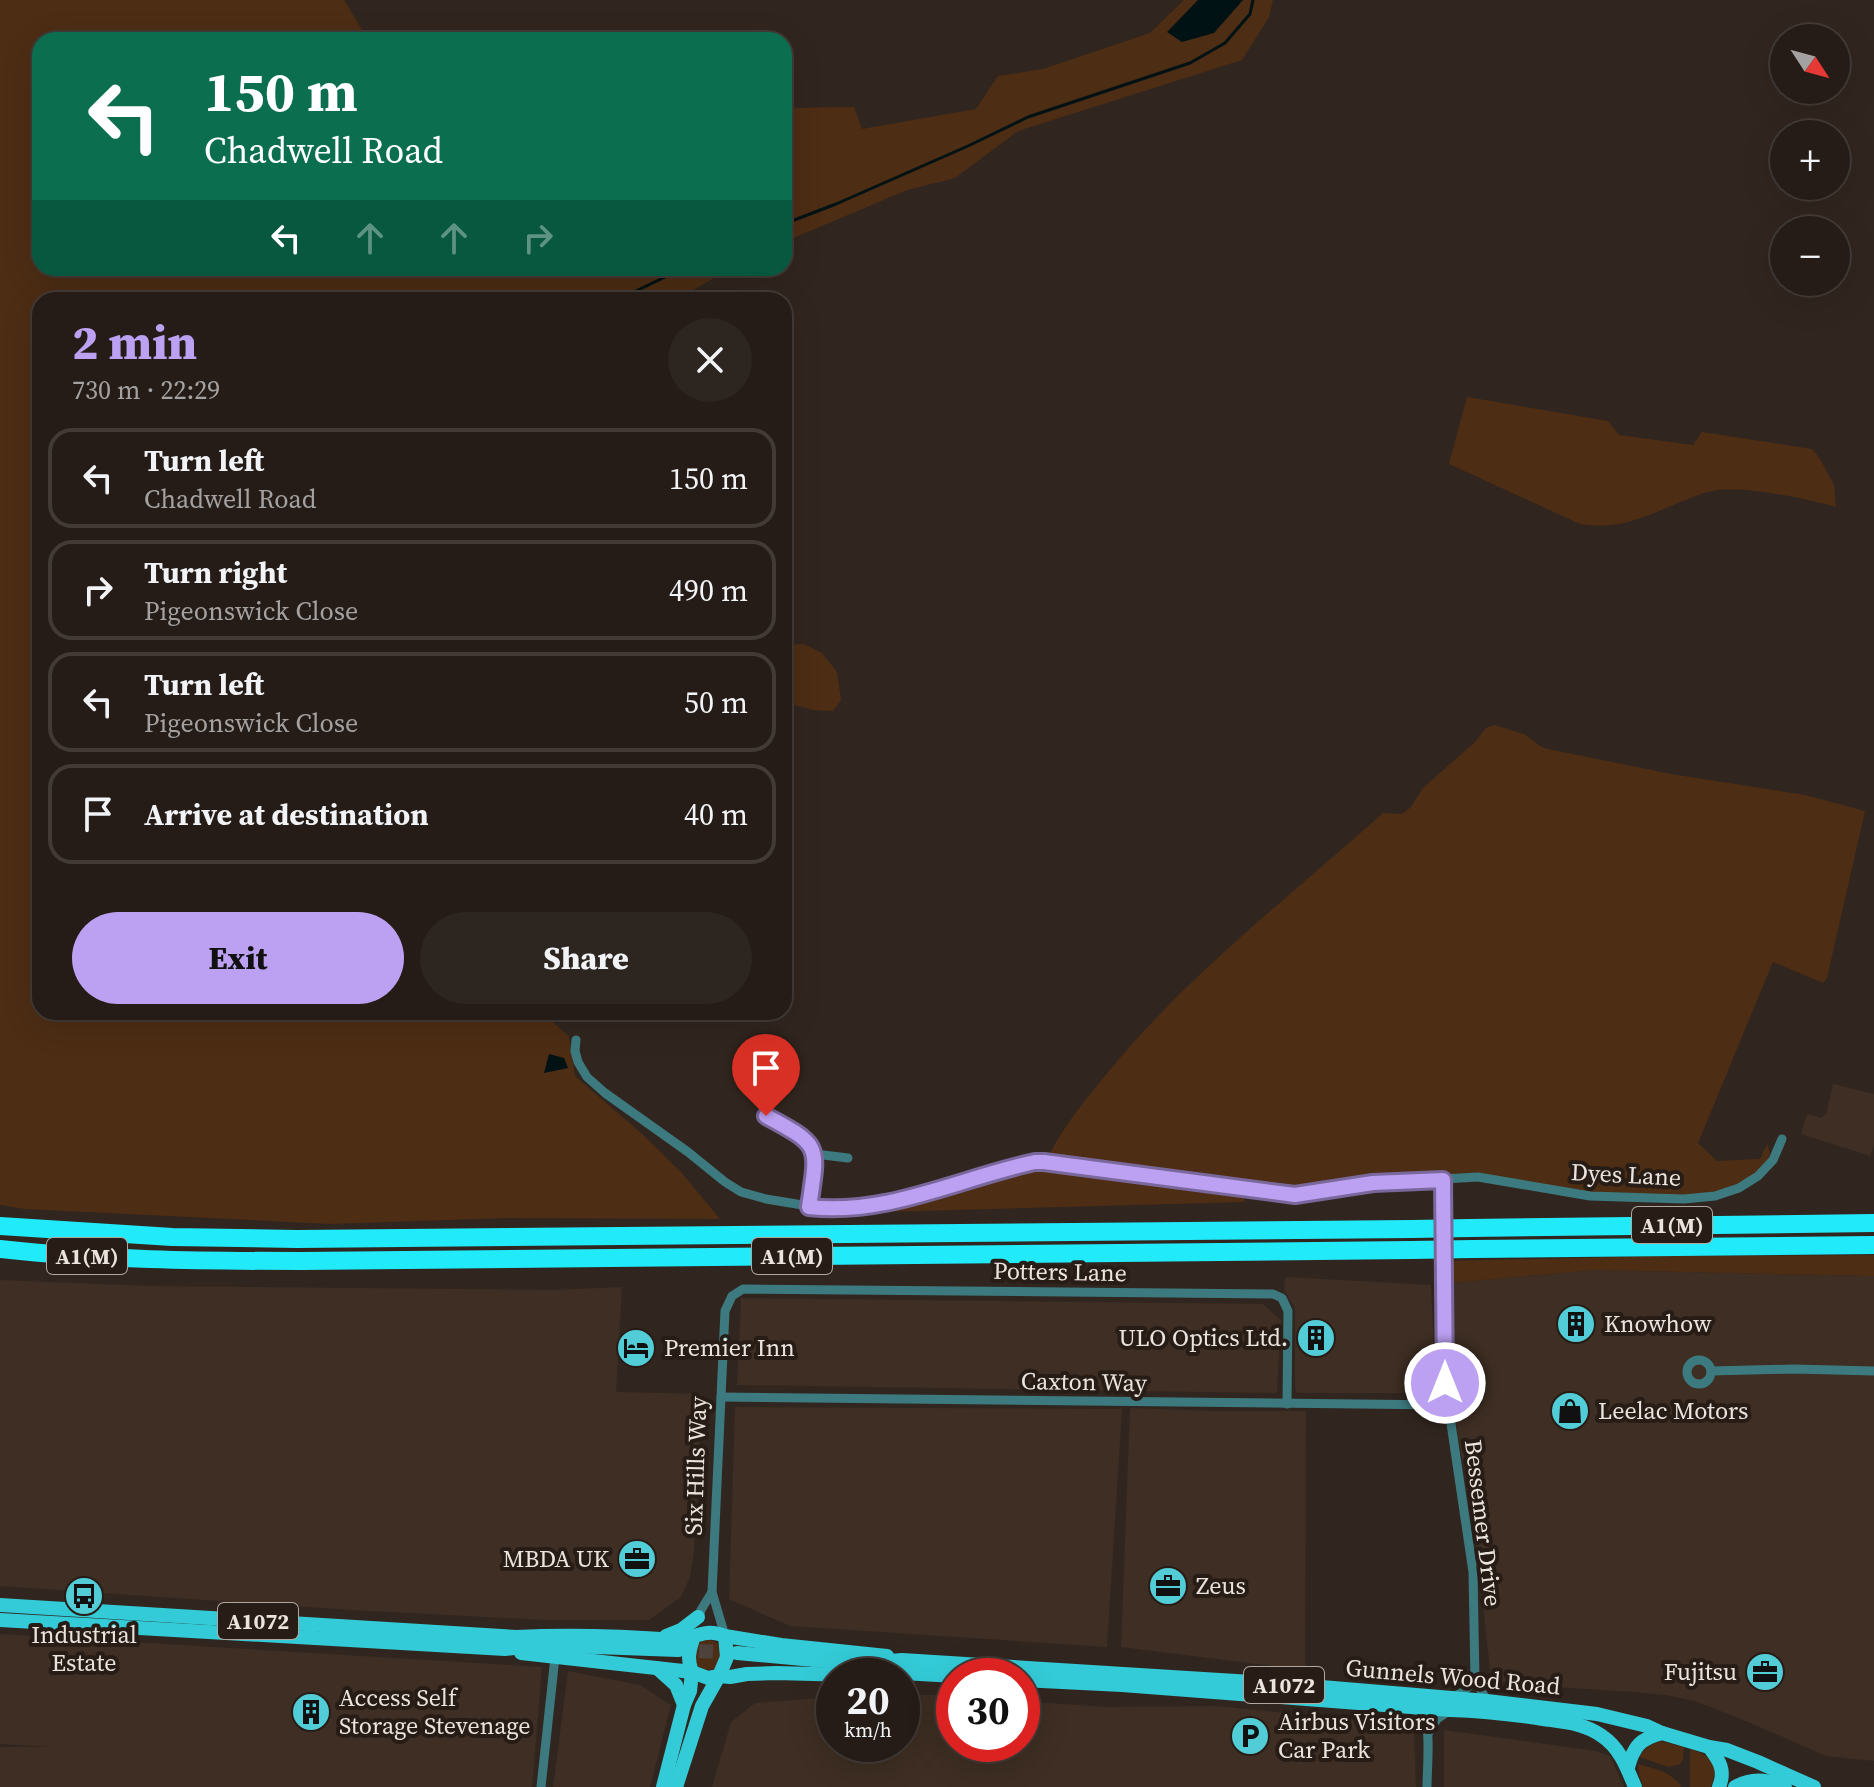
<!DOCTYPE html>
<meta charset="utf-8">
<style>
:root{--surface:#251c17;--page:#2d2520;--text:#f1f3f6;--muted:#a3a1a1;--line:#423a36;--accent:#bca0f2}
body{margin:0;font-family:"Source Serif 4",serif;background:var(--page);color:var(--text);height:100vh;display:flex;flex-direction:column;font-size:30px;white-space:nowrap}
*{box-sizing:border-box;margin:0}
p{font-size:26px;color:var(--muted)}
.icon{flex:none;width:44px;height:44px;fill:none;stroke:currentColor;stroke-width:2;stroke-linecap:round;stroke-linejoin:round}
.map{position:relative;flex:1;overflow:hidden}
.sheet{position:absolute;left:32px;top:292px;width:760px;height:728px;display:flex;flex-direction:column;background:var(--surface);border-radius:24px;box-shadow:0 8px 32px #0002,0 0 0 2px var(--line)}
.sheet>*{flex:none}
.hud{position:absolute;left:32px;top:32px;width:760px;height:244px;border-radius:24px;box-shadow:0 8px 32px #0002,0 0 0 2px var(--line);background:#0b6e4f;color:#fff;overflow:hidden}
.needle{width:52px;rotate:126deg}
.fabs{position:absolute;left:1770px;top:24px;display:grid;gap:16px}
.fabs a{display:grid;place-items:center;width:80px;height:80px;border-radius:50%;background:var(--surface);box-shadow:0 8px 32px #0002,0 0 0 2px var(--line);font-size:40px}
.speed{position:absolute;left:816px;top:1658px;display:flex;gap:16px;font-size:40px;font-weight:700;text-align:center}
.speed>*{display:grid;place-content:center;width:104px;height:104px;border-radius:50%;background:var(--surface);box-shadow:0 8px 32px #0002,0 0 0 2px var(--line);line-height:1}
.speed small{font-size:20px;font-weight:400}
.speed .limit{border:12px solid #d22;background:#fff;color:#111}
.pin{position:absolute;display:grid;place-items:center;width:68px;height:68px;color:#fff;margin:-82px -34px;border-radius:50% 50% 50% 0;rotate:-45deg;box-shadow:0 0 8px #0007}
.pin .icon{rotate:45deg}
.me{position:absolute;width:88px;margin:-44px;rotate:0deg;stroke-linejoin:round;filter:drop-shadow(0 0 6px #0008)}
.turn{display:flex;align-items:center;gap:28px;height:168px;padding:0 40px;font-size:36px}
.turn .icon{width:104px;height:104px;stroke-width:2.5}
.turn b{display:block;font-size:56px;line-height:68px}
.lanes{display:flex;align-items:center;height:76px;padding:0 40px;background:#0003;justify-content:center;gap:40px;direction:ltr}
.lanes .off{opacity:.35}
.round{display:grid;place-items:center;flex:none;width:84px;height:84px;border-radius:42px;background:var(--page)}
.head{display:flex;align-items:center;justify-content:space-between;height:136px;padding:0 40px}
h1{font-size:48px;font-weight:800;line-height:60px;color:var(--accent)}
.action{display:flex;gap:16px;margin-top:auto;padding:16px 40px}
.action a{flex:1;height:92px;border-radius:48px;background:var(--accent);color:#111;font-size:32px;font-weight:800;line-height:92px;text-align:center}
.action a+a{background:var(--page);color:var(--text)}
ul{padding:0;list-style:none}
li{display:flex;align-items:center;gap:24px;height:100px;margin:0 16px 12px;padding:0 24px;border:4px solid var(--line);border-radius:24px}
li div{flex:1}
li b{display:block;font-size:30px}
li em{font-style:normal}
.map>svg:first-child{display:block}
.built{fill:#3e2e23}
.green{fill:#4d2d14}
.water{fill:#001214}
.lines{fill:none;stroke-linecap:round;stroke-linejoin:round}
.stream{stroke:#001214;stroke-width:3}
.primary-tunnel{stroke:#4d423c;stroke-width:14;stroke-dasharray:14 7;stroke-linecap:butt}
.minor{stroke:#3c7a7f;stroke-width:9}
.primary{stroke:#33cbd7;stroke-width:14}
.motorway{stroke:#21ebfa;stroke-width:18}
.motorway-bridge{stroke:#21ebfa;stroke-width:18}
.route-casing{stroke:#7a689d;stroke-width:20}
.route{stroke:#bca0f2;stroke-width:14}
.labels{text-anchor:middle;stroke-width:8;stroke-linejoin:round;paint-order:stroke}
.shield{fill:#271d16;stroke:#b0a8a2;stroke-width:2}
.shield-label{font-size:22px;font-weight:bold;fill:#eae3de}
.street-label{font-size:24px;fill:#eae3de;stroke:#271d16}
.poi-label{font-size:24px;fill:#eae3de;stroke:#271d16;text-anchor:start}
</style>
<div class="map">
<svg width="1874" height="1787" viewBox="0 0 1874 1787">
<rect width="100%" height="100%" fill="#31261f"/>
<g class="built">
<polygon points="1833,1084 1874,1094 1874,1145 1870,1156 1801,1134 1807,1114 1821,1118 1826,1114"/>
<polygon points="1593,1270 1874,1276 1874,1761 1826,1756 1746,1721 1695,1701 1665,1695 1634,1692 1510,1684 1491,1678 1475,1533 1452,1400 1449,1283"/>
<polygon points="1285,1277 1431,1285 1435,1374 1428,1393 1297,1393 1295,1386 1295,1308 1284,1290"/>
<polygon points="0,1280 149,1286 553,1290 622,1287 616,1392 702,1394 694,1551 690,1577 681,1597 649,1620 546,1620 352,1610 0,1586"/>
<polygon points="741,1298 1263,1304 1281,1320 1277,1393 737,1385"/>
<polygon points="735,1407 1122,1409 1107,1647 790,1626 729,1599"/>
<polygon points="1130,1408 1215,1411 1306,1411 1305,1670 1121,1647"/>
<polygon points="0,1634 542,1667 532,1787 0,1787 0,1747 53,1747 0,1744"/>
<polygon points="568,1671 640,1685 671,1705 650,1787 553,1787"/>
<polygon points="902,1695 954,1695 954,1744 1022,1744 1022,1701 1105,1707 1216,1706 1410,1725 1414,1729 1416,1787 712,1787 731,1722 755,1703 834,1697 834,1744 902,1744"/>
<polygon points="1444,1730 1596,1751 1610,1756 1624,1787 1444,1787"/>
</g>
<g class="green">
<polygon points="0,0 344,0 368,40 40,40 40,268 731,268 676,300 40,300 40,1012 540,1012 569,1036 575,1076 641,1133 681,1172 720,1219 507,1218 330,1224 25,1209 0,1205"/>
<polygon points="1184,0 1273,0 1269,17 1242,60 1018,131 955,178 907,190 784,242 784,108 854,107 862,129 976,109 998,76 1043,69 1150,33"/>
<path d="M1467 397 1608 421 1619 435 1693 445 1702 432 1812 449 1820 459 1834 485 1836 507C1803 498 1744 485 1712 491 1704 492 1696 496 1688 499 1649 514 1624 531 1580 524L1449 464Z"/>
<polygon points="803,644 822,653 837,672 841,700 833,711 813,710 784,702 784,645"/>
<path d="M1494 725 1524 734 1540 746 1548 749 1671 774 1805 795 1865 811 1827 978 1823 983 1773 962 1698 1143 1717 1161 1760 1159 1767 1144 1770 1153 1768 1162 1755 1175 1736 1186 1707 1194 1643 1199 1462 1176 1408 1174 1295 1189 1266 1188 1085 1165 1051 1157 1050 1153C1064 1127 1081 1105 1099 1083 1181 980 1286 900 1383 813L1402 814 1411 807 1423 788 1475 742 1486 728Z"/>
<polygon points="1040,1168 1243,1196 1245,1202 882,1212 883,1207 1029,1169"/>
<polygon points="1874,1255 1874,1276 1593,1270 1449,1283 1447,1261 1657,1256"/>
<circle cx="708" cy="1655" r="15"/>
<polygon points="1660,1741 1684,1747 1683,1759 1680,1764 1669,1767 1639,1757 1647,1747"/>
<path d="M1690 1749C1711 1756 1720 1764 1711 1787H1690Z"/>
<path d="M1638 1764C1654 1769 1672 1771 1681 1787H1643L1639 1774Z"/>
</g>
<g class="water">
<polygon points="1198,0 1243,0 1214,33 1182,42 1167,32"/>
<polygon points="549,1054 564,1058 568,1068 544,1073"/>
</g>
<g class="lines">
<g class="stream">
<polyline points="784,224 836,204 968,146 1028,117 1190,63 1225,43 1250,14 1253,0"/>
<polyline points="617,300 684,268"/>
</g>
<polyline class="primary-tunnel" points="678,1650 737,1653"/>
<g class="minor">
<polyline points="576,1040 575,1051 578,1062 587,1077 605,1093 688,1152 725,1182 741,1192 766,1199 827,1209 852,1208 894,1202 1024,1164 1044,1162 1295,1195 1373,1183 1478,1177 1590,1196 1684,1199 1715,1196 1739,1188 1758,1176 1773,1160 1782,1139"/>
<path d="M766 1116C823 1146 817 1146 809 1207"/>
<polyline points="815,1154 848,1158"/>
<polyline points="1443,1180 1445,1383 1473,1572 1475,1680 1487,1701"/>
<circle cx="1699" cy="1372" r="12"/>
<polyline points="1711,1371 1794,1369 1874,1371"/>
<polyline points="721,1397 1447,1405"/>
<polyline points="698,1620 701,1610 712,1592"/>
<polyline points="725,1636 712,1592 721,1397 725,1311 732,1296 743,1289 1273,1294 1282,1298 1288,1311 1287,1404"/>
<polyline points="1453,1697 1463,1692 1475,1680"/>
<path d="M1414 1708C1417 1710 1422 1713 1424 1716 1431 1727 1427 1772 1427 1787"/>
<polyline points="1428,1734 1437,1719 1450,1710"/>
<polyline points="541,1787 555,1657"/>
</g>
<g class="primary">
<path d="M0 1605 516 1637C570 1634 623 1636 677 1640 689 1640 696 1634 707 1633 713 1632 720 1634 725 1636L727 1657 719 1676 708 1678 692 1672C687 1660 689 1651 693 1639"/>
<polyline points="0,1620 505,1649 540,1645 678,1650"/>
<polyline points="666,1636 681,1630 698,1617"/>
<polyline points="725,1636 781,1645 887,1656"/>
<polyline points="521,1653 692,1672 690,1691 684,1705 663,1787"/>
<polyline points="737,1653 857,1664 902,1660 1298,1685 1487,1701 1597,1714 1647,1726 1662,1733 1709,1747 1727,1750 1758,1762 1814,1787"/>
<polyline points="657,1668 676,1685 684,1705"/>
<path d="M1022 1680 1122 1685 1450 1710C1481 1711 1511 1714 1543 1719 1564 1722 1584 1723 1602 1736 1620 1748 1627 1768 1635 1787"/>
<path d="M1709 1747C1719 1760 1726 1770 1719 1787"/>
<path d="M1628 1767C1634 1746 1640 1739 1662 1733"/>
<polyline points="676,1787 702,1706 719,1676 730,1677 747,1674 776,1673 851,1675 884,1672 956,1676"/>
<path d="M1735 1787C1752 1777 1768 1779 1785 1787"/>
</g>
<g class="motorway">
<polyline points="0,1226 172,1237 297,1239 1412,1229"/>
<polyline points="1470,1228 1874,1223"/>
<path d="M0 1249C100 1260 200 1261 301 1261L1411 1250"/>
<polyline points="1473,1249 1874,1245"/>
</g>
<g class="motorway-bridge">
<polyline points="1412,1229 1470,1228"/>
<polyline points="1411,1250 1473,1249"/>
</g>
</g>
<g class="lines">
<defs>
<path id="route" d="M766 1116C822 1146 818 1145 809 1207 887 1216 960 1178 1035 1162H1044L1295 1195 1373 1183 1443 1180 1445 1383"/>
</defs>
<use href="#route" class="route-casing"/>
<use href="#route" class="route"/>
</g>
<defs>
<symbol id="building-disc" viewBox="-11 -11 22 22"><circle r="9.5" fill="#52ccd6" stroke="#271d16"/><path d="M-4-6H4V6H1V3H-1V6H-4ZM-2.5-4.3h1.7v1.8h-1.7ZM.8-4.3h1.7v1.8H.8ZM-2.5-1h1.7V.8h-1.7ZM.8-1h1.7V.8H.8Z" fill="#111"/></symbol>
<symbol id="hotel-disc" viewBox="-11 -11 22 22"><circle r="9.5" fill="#52ccd6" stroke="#271d16"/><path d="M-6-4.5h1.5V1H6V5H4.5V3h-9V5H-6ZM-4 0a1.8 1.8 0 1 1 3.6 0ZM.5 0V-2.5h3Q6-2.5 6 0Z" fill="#111"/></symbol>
<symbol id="shop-disc" viewBox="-11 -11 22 22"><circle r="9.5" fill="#52ccd6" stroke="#271d16"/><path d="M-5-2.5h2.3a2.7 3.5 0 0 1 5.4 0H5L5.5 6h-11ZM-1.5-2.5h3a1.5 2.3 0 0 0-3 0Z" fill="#111"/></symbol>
<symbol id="office-disc" viewBox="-11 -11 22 22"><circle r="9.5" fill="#52ccd6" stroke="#271d16"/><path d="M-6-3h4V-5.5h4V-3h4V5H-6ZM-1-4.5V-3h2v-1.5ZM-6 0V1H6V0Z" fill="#111"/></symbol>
<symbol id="bus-disc" viewBox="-11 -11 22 22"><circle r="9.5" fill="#52ccd6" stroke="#271d16"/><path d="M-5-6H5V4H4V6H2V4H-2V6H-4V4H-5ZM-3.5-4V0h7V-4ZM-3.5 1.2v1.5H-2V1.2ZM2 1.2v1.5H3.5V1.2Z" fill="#111"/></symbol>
<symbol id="parking-disc" viewBox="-11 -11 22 22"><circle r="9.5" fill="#52ccd6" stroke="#271d16"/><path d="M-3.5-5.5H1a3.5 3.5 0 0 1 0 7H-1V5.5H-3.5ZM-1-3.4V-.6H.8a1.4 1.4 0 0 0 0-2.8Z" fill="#111"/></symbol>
</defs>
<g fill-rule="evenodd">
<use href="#building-disc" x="1554" y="1302" width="44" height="44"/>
<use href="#building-disc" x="1294" y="1316" width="44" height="44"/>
<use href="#hotel-disc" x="614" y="1326" width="44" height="44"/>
<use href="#shop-disc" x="1548" y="1389" width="44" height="44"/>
<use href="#office-disc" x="615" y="1537" width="44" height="44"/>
<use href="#office-disc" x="1146" y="1564" width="44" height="44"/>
<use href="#bus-disc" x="62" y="1574" width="44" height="44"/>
<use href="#office-disc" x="1743" y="1650" width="44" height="44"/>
<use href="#building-disc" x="289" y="1690" width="44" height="44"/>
<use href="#parking-disc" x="1228" y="1714" width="44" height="44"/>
</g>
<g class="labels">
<g class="shield">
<rect x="1632" y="1207" width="80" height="36" rx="6"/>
<rect x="47" y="1238" width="80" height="36" rx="6"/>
<rect x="752" y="1238" width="80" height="36" rx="6"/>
<rect x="218" y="1603" width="80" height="36" rx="6"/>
<rect x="1244" y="1667" width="80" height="36" rx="6"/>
</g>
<g class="shield-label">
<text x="1672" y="1233">A1(M)</text>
<text x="87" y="1264">A1(M)</text>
<text x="792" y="1264">A1(M)</text>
<text x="258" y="1629">A1072</text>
<text x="1284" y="1693">A1072</text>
</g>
<g class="street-label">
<text transform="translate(1626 1175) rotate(3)" y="8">Dyes Lane</text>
<text transform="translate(1060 1272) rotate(1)" y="8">Potters Lane</text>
<text transform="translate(1084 1382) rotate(1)" y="8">Caxton Way</text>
<text transform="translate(696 1466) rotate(-88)" y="8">Six Hills Way</text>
<text transform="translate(1483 1523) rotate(83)" y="8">Bessemer Drive</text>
<text transform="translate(1453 1677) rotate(5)" y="8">Gunnels Wood Road</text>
</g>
<g class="poi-label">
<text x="1604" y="1332">Knowhow</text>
<text x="1288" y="1346" text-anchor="end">ULO Optics Ltd.</text>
<text x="664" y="1356">Premier Inn</text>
<text x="1598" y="1419">Leelac Motors</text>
<text x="609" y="1567" text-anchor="end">MBDA UK</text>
<text x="1196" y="1594">Zeus</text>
<text x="84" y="1643" text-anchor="middle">Industrial<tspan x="84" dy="28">Estate</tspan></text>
<text x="1737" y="1680" text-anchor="end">Fujitsu</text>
<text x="339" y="1706">Access Self<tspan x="339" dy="28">Storage Stevenage</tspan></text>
<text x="1278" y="1730">Airbus Visitors<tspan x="1278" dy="28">Car Park</tspan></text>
</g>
</g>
</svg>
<div class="fabs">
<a><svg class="needle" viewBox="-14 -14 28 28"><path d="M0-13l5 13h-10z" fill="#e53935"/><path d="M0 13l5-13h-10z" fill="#a3a1a1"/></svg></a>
<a>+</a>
<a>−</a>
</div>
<div class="speed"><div>20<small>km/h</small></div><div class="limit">30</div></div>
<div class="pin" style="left:766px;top:1116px;background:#d93025"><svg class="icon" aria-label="arrive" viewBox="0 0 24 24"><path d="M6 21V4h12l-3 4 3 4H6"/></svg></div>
<svg class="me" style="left:1445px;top:1383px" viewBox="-20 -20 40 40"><circle r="17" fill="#bca0f2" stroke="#fff" stroke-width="3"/><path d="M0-11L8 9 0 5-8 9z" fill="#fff"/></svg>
<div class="hud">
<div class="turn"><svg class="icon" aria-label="left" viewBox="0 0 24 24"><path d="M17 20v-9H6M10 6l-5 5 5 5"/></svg><div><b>150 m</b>Chadwell Road</div></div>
<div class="lanes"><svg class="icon" aria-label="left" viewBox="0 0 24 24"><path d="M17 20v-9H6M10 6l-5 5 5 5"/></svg><svg class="icon off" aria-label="ahead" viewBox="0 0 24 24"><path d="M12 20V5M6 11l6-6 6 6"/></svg><svg class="icon off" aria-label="ahead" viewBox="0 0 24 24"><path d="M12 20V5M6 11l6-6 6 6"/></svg><svg class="icon off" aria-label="right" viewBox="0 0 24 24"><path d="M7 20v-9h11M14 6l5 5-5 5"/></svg></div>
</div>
<section class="sheet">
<div class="head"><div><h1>2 min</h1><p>730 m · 22:29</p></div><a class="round"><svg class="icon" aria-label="close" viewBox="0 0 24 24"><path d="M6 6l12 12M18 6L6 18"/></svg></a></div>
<ul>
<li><svg class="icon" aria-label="left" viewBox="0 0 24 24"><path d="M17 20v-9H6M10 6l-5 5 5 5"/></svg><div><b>Turn left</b><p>Chadwell Road</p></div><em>150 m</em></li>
<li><svg class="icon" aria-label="right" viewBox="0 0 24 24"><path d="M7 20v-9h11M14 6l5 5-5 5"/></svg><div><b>Turn right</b><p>Pigeonswick Close</p></div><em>490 m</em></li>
<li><svg class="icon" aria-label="left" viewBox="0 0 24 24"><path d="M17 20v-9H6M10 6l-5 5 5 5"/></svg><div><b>Turn left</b><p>Pigeonswick Close</p></div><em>50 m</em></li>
<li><svg class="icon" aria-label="arrive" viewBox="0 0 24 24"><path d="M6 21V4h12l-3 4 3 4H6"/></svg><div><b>Arrive at destination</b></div><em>40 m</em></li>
</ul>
<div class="action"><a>Exit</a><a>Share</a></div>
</section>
</div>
